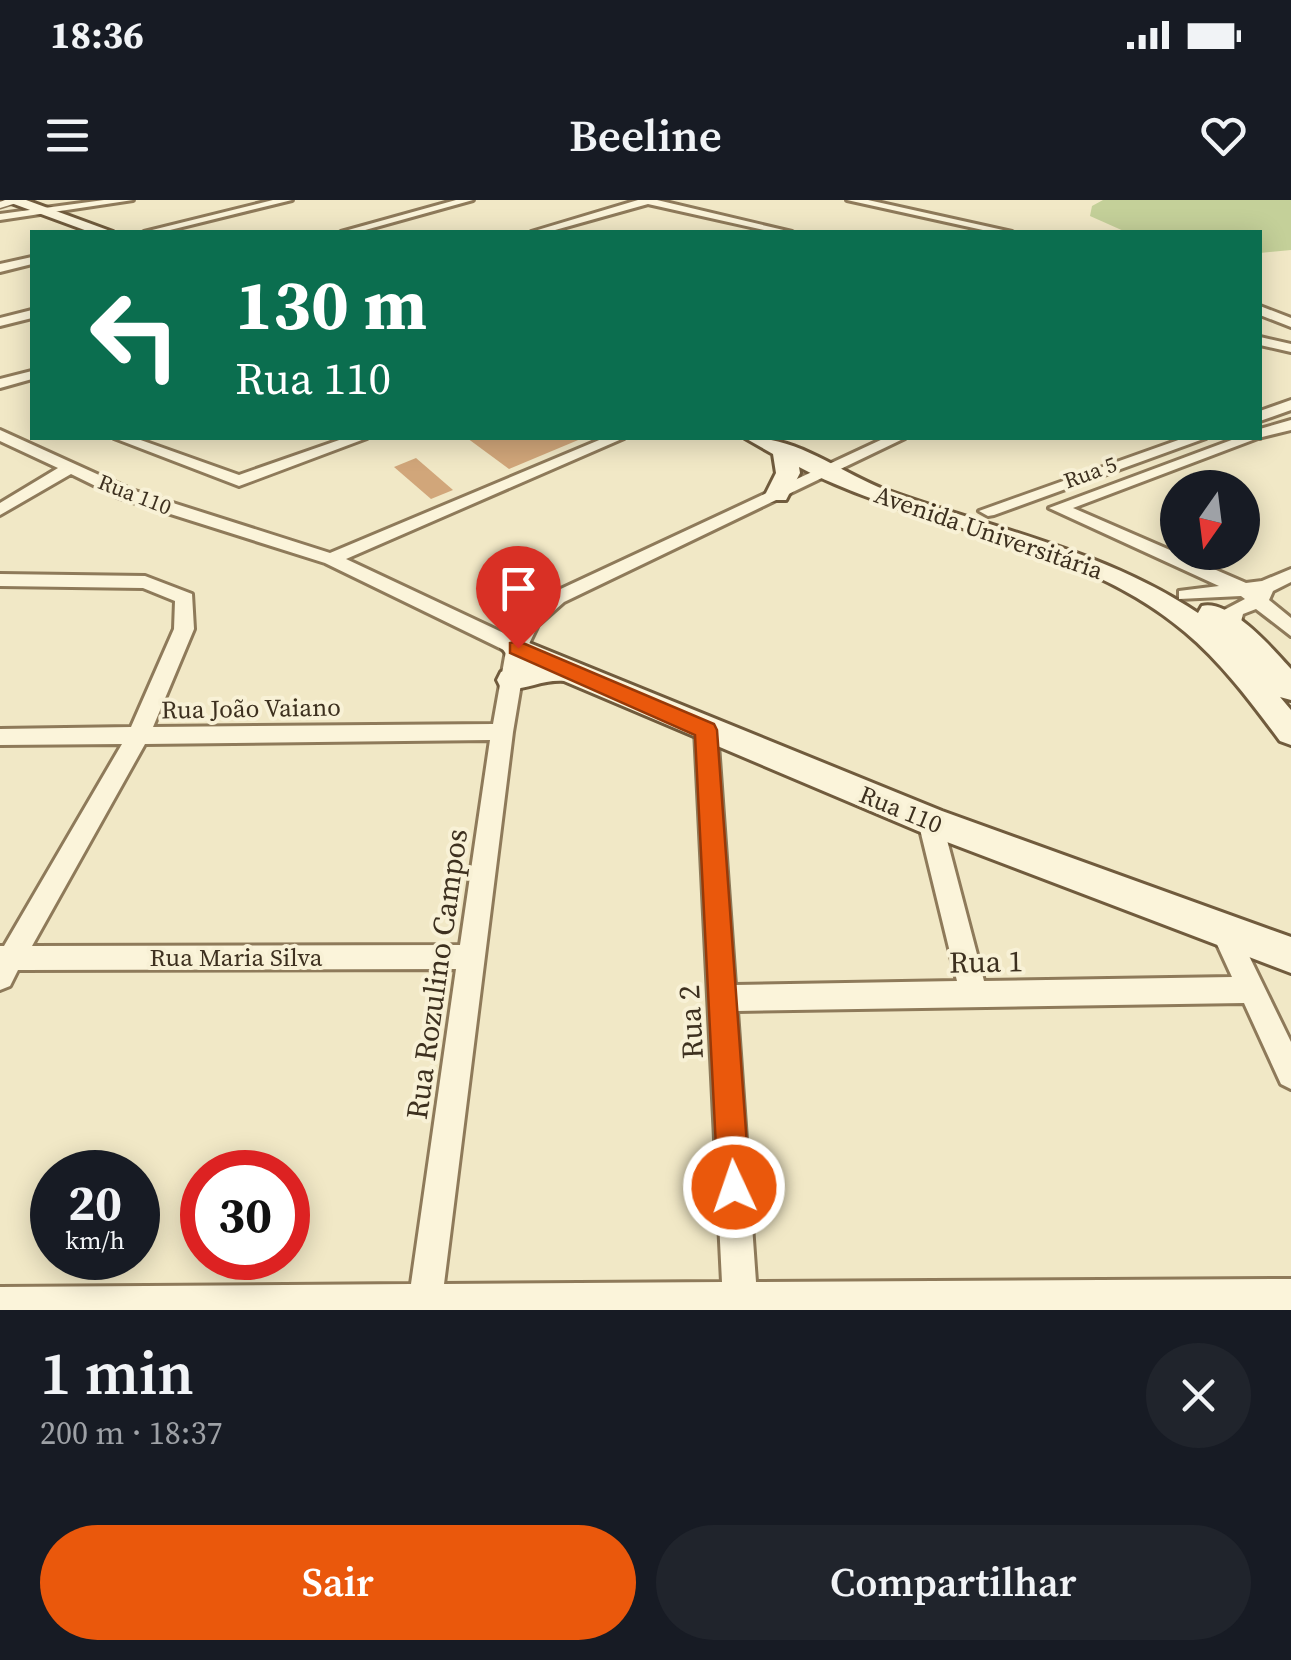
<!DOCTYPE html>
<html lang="pt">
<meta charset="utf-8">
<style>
:root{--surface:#171b24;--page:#20242c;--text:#f1f3f6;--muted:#9ea1a6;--accent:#ea580c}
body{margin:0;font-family:"Source Serif 4",serif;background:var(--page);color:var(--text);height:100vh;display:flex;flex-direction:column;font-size:38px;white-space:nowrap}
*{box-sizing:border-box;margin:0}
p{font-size:32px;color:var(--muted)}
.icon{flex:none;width:55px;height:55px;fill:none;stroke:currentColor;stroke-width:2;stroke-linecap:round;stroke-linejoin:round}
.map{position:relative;height:1110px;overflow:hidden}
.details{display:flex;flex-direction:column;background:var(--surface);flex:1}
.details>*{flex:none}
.top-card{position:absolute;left:30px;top:30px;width:1232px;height:210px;border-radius:0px;box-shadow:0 5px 25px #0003;background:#0b6e4f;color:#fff;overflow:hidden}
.needle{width:65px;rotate:194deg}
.controls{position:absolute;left:1160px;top:270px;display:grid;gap:20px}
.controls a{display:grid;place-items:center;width:100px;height:100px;border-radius:50%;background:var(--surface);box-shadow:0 5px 25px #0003;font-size:50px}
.speed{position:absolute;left:30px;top:950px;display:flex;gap:20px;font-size:50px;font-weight:700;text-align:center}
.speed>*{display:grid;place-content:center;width:130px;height:130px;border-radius:50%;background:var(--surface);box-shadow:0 5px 25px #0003;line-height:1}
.speed small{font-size:25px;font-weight:400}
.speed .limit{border:15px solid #d22;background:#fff;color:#111}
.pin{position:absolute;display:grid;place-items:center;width:85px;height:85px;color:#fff;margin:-102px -42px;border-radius:50% 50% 50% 0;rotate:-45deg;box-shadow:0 0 10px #0007}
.pin .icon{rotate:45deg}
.me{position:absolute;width:110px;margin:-55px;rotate:357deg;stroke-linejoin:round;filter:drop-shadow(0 0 8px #0008)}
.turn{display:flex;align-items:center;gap:35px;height:210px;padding:0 40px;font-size:45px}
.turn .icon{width:130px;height:130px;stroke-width:2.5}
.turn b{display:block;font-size:70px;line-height:85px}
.round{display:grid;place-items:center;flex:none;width:105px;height:105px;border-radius:52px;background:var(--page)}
.headline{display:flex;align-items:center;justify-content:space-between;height:170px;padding:0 40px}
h1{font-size:60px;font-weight:600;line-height:75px}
.button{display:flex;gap:20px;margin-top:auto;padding:20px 40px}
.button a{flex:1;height:115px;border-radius:60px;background:var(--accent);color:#fff;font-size:40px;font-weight:600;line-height:115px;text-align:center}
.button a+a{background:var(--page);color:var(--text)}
.status{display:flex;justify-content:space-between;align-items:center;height:70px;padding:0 50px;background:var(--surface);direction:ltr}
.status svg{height:28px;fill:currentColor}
header{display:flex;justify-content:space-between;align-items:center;height:130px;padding:0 40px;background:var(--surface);font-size:45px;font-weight:600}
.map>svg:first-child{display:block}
.green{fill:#c4d099}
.building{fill:#d1a67a}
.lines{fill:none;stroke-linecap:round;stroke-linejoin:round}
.lane-casing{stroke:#8e7a5a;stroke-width:9}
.street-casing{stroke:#8e7a5a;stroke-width:6}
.secondary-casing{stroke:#705b3d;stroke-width:6}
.lane{stroke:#fbf4da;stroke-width:6}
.street{fill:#fbf4da;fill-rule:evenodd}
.secondary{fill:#fbf4da;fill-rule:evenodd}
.route{fill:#ea580c;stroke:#983908;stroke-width:2.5}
.labels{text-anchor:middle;stroke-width:8;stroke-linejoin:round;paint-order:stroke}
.far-street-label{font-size:22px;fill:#3d301f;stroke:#f8f1d6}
.street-label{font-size:25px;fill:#3d301f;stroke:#f8f1d6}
.near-street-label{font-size:30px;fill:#3d301f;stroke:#f8f1d6}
</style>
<div class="status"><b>18:36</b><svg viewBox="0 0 49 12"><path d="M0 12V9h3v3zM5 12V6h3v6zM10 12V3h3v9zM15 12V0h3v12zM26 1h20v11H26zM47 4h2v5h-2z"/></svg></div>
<header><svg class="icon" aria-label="menu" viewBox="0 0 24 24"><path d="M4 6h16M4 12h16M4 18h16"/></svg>Beeline<svg class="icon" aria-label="heart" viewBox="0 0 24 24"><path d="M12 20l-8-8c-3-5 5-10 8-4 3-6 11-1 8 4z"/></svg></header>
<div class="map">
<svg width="1291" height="1110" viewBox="0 0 1291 1110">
<rect width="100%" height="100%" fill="#f1e8c6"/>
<polygon class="green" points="1103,0 1291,0 1291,50 1260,53 1260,32 1126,32 1090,16 1092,6"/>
<g class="building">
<polygon points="467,238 583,238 509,269"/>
<polygon points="416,258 453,290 431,299 394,267"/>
</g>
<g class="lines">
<defs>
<polyline id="lane" points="0,5 13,1"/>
<g id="street">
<polygon points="104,0 133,0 0,20 0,14"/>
<polygon points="273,0 292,0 162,32 144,32"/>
<polygon points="456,0 473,0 358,32 341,32"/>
<polygon points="638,0 657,0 792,32 773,32 648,4 548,32 531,32"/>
<polygon points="847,0 868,0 1012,32 992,32"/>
<polygon points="32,57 32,64 0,72 0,64"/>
<polygon points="1260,106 1291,118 1291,127 1260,115"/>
<polygon points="32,110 32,118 0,126 0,118"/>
<polygon points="1260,137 1291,144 1291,152 1260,145"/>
<polygon points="32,171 32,179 0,188 0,179"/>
<polygon points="1291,200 1291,210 1260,221 1260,211"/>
<polygon points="1291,220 1291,230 1258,238 1073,308 1246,383 1262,381 1291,369 1291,382 1273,391 1269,400 1291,418 1291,436 1256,409 1243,414 1238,433 1224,433 1221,428 1224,410 1245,399 1241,396 1179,399 1179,391 1219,386 1049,308 1237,238 1260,238 1260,229"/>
<path d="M0 230 132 290 330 353 604 238H624L346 359 512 437 523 416 550 394 885 238H905L564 402 538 425 527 448 513 532 444 1084 722 1082 695 530 706 522 717 530 735 785 957 781 918 621 922 614 930 611 938 614 942 621 984 781 1232 777 1210 729 1214 721 1223 717 1232 721 1291 842V889L1281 884 1244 803 737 811 756 1082 1291 1079V1110H0V1087L411 1084 456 769 18 770 10 786 0 790V746H4L122 544 0 545V529L131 527 174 429 175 401 143 388 0 386V374L145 376 192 394 194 429 153 527 493 524 506 451 325 363 120 298 71 274 0 315V303L58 268 0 241ZM490 540 460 745 32 746 145 544Z"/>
<polygon points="114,238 135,238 239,275 345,238 367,238 239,286"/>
<polygon points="1184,238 1206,238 994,315 988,316 979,311"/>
</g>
<g id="secondary">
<polygon points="3,0 26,0 113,32 90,32"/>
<path d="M745 238C795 235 839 272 886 290 993 329 1101 349 1198 413L1202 406C1230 399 1273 449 1291 469V500L1280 497 1291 510V545L1280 541C1251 502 1222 463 1185 432 1077 340 921 331 799 267L800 273 786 300H768L765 295 776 273 773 254Z"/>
<path d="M517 438 942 611 1291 737V773L918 631 564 481C541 479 521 493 501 488L497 480 501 472 524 463 507 455 502 448 507 441Z"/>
</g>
</defs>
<use href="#lane" class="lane-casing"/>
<use href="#street" class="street-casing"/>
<use href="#secondary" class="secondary-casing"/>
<use href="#lane" class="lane"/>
<use href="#street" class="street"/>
<use href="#secondary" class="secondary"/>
</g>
<polygon class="route" points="518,441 714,524 717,530 750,987 745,998 734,1003 722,998 718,987 695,535 510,453 510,443"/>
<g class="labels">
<g class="far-street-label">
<text transform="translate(1090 272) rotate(-20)" y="8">Rua 5</text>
<text transform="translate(135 294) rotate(21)" y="8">Rua 110</text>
</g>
<g class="street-label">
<text transform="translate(989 332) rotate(19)" y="9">Avenida Universitária</text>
<text transform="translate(251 508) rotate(-1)" y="9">Rua João Vaiano</text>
<text transform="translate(901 609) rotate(22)" y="9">Rua 110</text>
<text x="236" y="766">Rua Maria Silva</text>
</g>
<g class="near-street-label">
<text transform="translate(986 762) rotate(-1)" y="10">Rua 1</text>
<text transform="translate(437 774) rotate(-82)" y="10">Rua Rozulino Campos</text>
<text transform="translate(691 822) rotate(-93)" y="10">Rua 2</text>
</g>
</g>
</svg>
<div class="controls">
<a><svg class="needle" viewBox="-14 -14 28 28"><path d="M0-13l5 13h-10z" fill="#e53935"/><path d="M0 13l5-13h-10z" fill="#9ea1a6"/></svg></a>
</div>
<div class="speed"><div>20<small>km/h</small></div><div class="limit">30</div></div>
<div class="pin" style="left:518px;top:448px;background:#d93025"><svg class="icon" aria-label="arrive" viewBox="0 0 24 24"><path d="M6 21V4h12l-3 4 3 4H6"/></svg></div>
<svg class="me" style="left:734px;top:987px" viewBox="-20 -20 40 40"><circle r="17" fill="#ea580c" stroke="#fff" stroke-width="3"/><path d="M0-11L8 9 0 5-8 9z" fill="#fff"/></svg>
<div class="top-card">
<div class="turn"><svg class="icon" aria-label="left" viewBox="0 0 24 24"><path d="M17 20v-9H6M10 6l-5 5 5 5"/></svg><div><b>130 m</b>Rua 110</div></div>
</div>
</div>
<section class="details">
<div class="headline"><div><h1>1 min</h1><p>200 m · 18:37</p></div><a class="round"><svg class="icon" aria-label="close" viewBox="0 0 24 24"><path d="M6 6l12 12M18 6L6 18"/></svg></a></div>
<div class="button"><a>Sair</a><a>Compartilhar</a></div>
</section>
